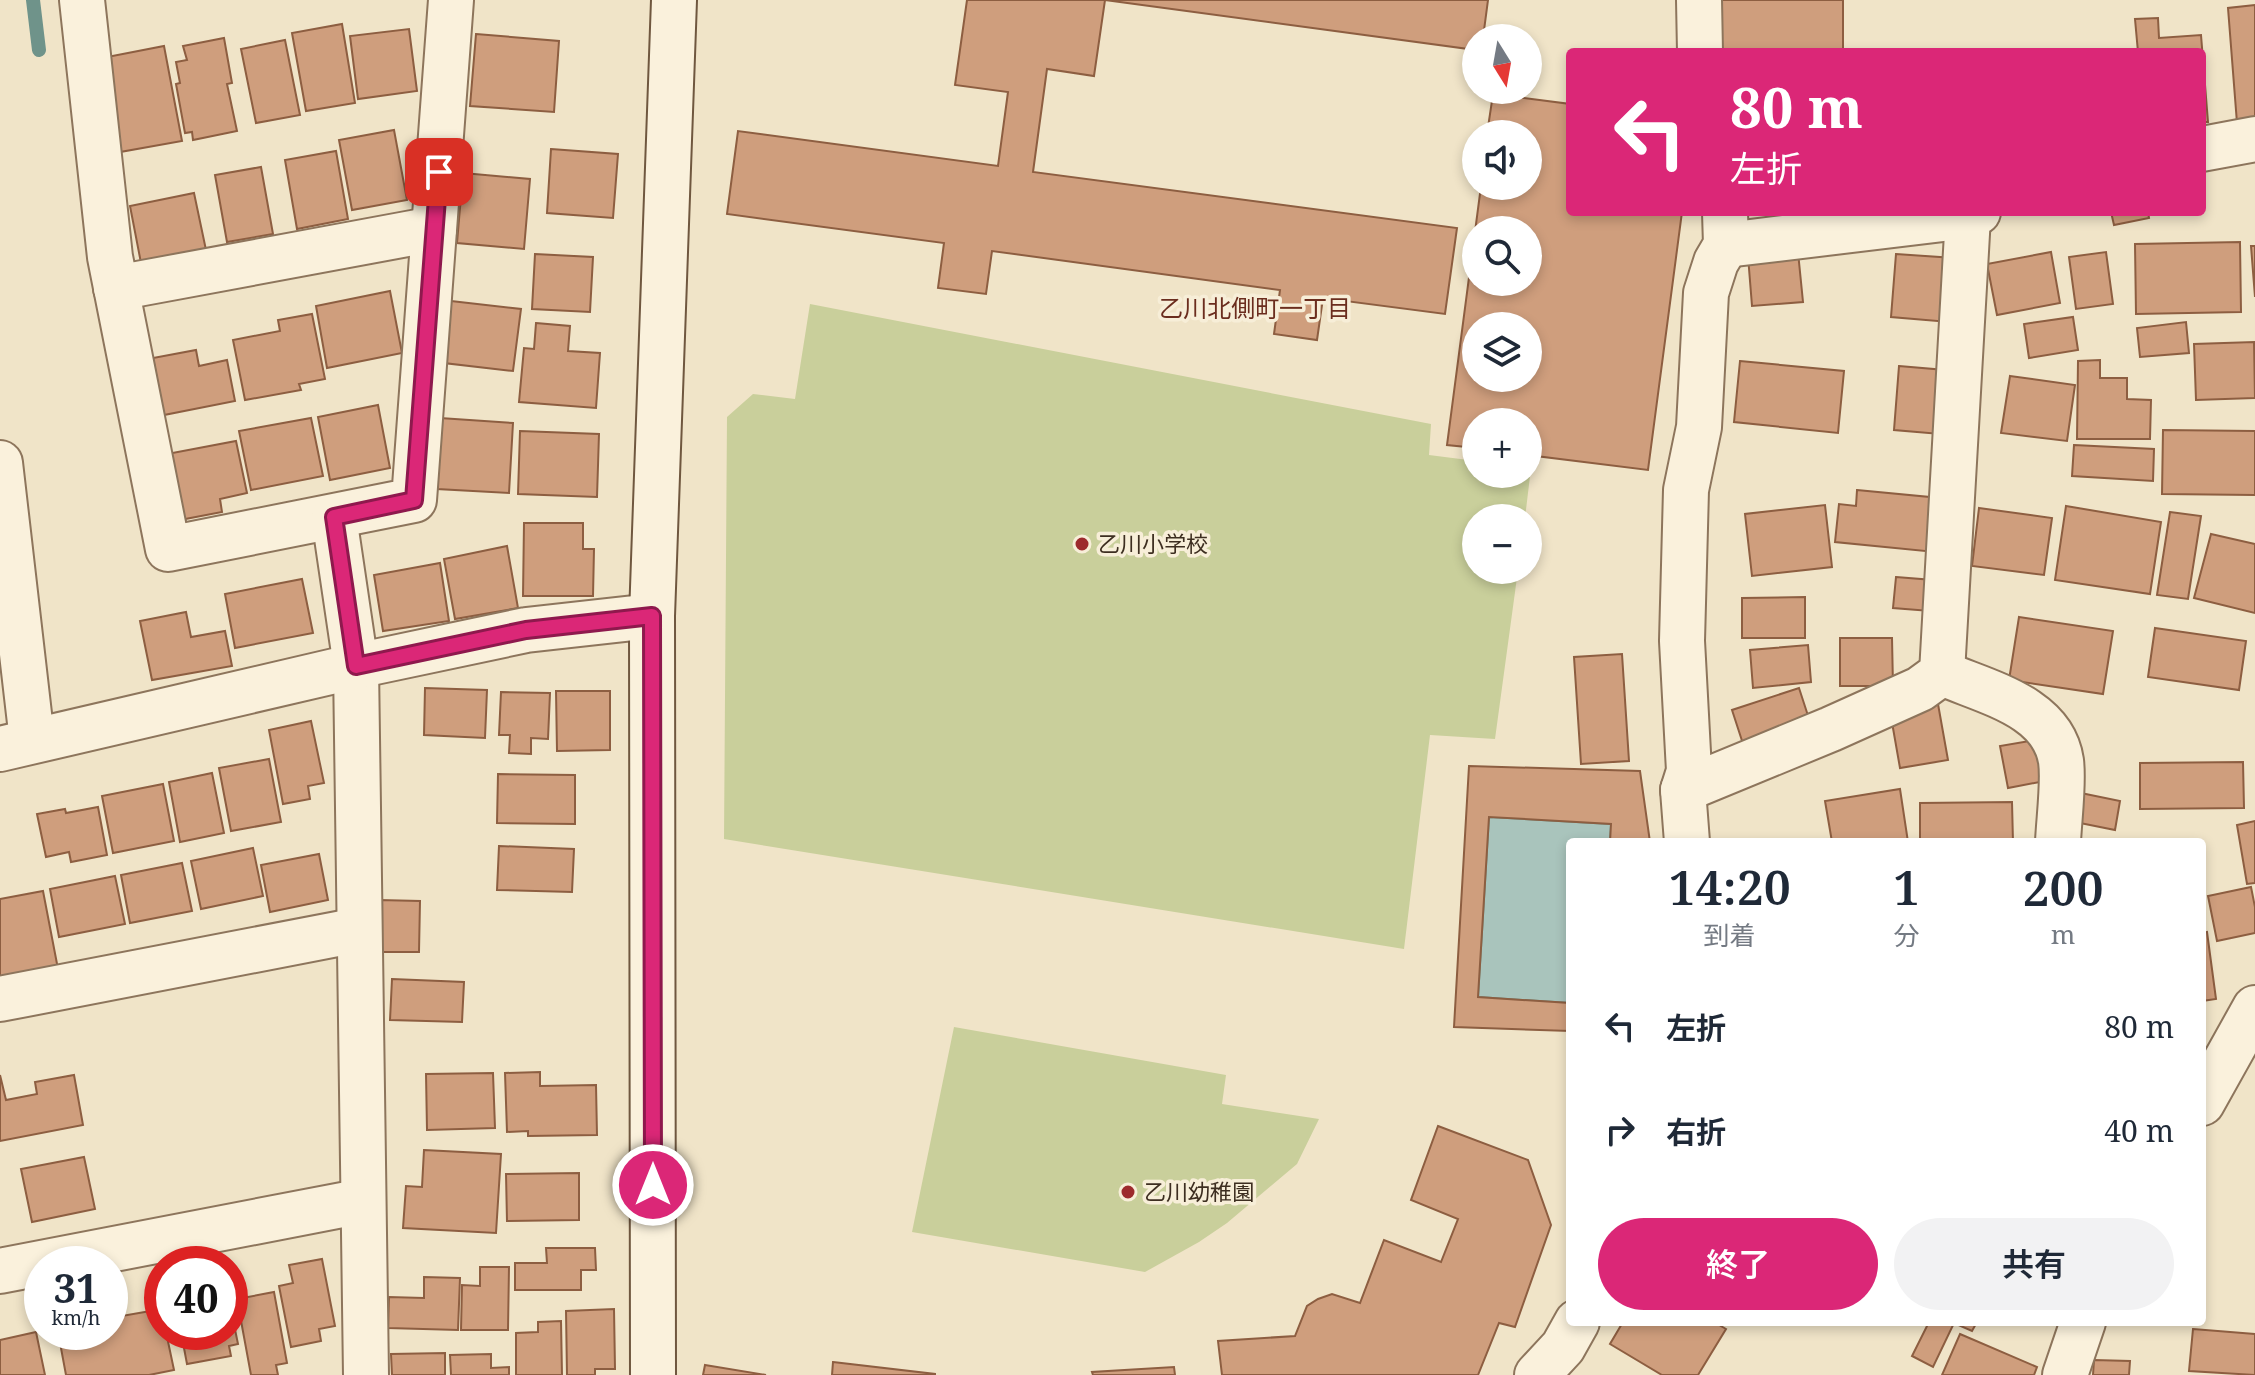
<!DOCTYPE html>
<html lang="ja">
<meta charset="utf-8">
<style>
:root{--surface:#fff;--page:#f2f2f3;--text:#1f2937;--muted:#747a83;--accent:#db2777}
body{margin:0;font-family:"Noto Serif","Noto Sans JP",serif;background:var(--page);color:var(--text);height:100vh;display:flex;flex-direction:column;font-size:30px;white-space:nowrap}
*{box-sizing:border-box;margin:0}
p{font-size:26px;color:var(--muted)}
.icon{flex:none;width:44px;height:44px;fill:none;stroke:currentColor;stroke-width:2;stroke-linecap:round;stroke-linejoin:round}
.map{position:relative;flex:1;overflow:hidden}
.side{position:absolute;left:1566px;top:838px;width:640px;height:488px;display:flex;flex-direction:column;background:var(--surface);border-radius:8px;box-shadow:0 4px 12px #0003}
.side>*{flex:none}
.banner{position:absolute;left:1566px;top:48px;width:640px;height:168px;border-radius:8px;box-shadow:0 4px 12px #0003;background:#db2777;color:#fff;overflow:hidden}
.needle{width:52px;rotate:169deg}
.buttons{position:absolute;left:1462px;top:24px;display:grid;gap:16px}
.buttons a{display:grid;place-items:center;width:80px;height:80px;border-radius:50%;background:var(--surface);box-shadow:0 4px 12px #0003;font-size:40px}
.speed{position:absolute;left:24px;top:1246px;display:flex;gap:16px;font-size:40px;font-weight:700;text-align:center}
.speed>*{display:grid;place-content:center;width:104px;height:104px;border-radius:50%;background:var(--surface);box-shadow:0 4px 12px #0003;line-height:1}
.speed small{font-size:20px;font-weight:400}
.speed .limit{border:12px solid #d22;background:#fff;color:#111}
.pin{position:absolute;display:grid;place-items:center;width:68px;height:68px;color:#fff;margin:-34px;border-radius:16px;box-shadow:0 4px 12px #0006}
.me{position:absolute;width:88px;margin:-44px;rotate:0deg;stroke-linejoin:round;filter:drop-shadow(0 0 6px #0008)}
.turn{display:flex;align-items:center;gap:28px;height:168px;padding:0 32px;font-size:36px}
.turn .icon{width:104px;height:104px;stroke-width:2.5}
.turn b{display:block;font-size:56px;line-height:68px}
.eta{display:flex;justify-content:space-evenly;align-items:center;height:136px;text-align:center}
.eta b{font-size:48px;font-weight:600;line-height:56px}
.cta{display:flex;gap:16px;margin-top:auto;padding:16px 32px}
.cta a{flex:1;height:92px;border-radius:48px;background:var(--accent);color:#fff;font-size:32px;font-weight:600;line-height:92px;text-align:center}
.cta a+a{background:var(--page);color:var(--text)}
ul{padding:0;list-style:none}
li{display:flex;align-items:center;gap:24px;height:104px;padding:0 32px}
li div{flex:1}
li b{display:block;font-size:30px}
li em{font-style:normal}
.map>svg:first-child{display:block}
.green{fill:#c9cf9b}
.water{fill:#a9c4bc;stroke:#6f938a;stroke-width:2}
.lines{fill:none;stroke-linecap:round;stroke-linejoin:round}
.stream{stroke:#6f938a;stroke-width:14}
.building{fill:#cf9e7d;stroke:#8d5e41;stroke-width:2;fill-rule:evenodd}
.street-casing{stroke:#8d755c;stroke-width:48}
.secondary-casing{stroke:#6f573f;stroke-width:48}
.street{stroke:#faf1dc;stroke-width:44}
.secondary{stroke:#faf1dc;stroke-width:44}
.route-casing{stroke:#8e194d;stroke-width:20}
.route{stroke:#db2777;stroke-width:14}
.poi-dot{fill:#9d2a2c;stroke:#f7eed8;stroke-width:3}
.labels{text-anchor:middle;stroke-width:7;stroke-linejoin:round;paint-order:stroke}
.poi-label{font-size:22px;fill:#3d2e20;stroke:#f7eed8;text-anchor:start}
.neighbourhood-label{font-size:24px;fill:#6b2d1e;stroke:#f7eed8}
</style>
<div class="map">
<svg width="2255" height="1375" viewBox="0 0 2255 1375">
<rect width="100%" height="100%" fill="#f0e4c8"/>
<g class="green">
<polygon points="810,304 1431,424 1429,455 1476,461 1476,474 1528,474 1528,468 1531,468 1525,518 1476,518 1476,570 1518,570 1495,739 1430,735 1404,949 724,839 727,417 753,394 795,399"/>
<polygon points="954,1027 1226,1075 1222,1104 1319,1119 1297,1164 1227,1223 1199,1242 1145,1272 912,1232"/>
</g>
<polygon class="water" points="1489,817 1611,824 1610,842 1570,842 1570,1003 1478,997"/>
<g class="lines">
<polyline class="stream" points="33,0 39,50"/>
</g>
<g class="building">
<polygon points="967,0 1488,0 1483,38 1476,38 1476,50 1105,0 1094,76 1047,69 1033,172 1457,228 1445,314 1323,298 1317,340 1274,334 1280,290 992,251 986,294 938,288 944,243 727,214 738,131 998,166 1008,92 955,85"/>
<rect x="1715" y="0" width="128" height="52"/>
<polygon points="2255,5 2255,122 2237,123 2228,8"/>
<polygon points="2158,18 2159,38 2201,35 2208,122 2202,122 2202,52 2138,52 2135,19"/>
<polygon points="342,24 355,103 306,111 292,33"/>
<polygon points="409,29 417,91 358,99 350,36"/>
<polygon points="476,34 559,41 554,112 470,106"/>
<polygon points="224,38 232,83 227,84 237,131 193,140 192,132 185,133 176,84 180,83 176,62 187,60 183,46"/>
<polygon points="285,40 300,115 256,123 241,49"/>
<polygon points="164,46 182,141 120,152 102,58"/>
<path d="M1493 94 1570 104V212H1682L1648 470 1528 455V422H1476V448L1447 445 1481 186H1528V134H1487ZM1476 230H1528V282H1476ZM1476 326H1528V378H1476Z"/>
<polygon points="394,130 407,200 352,210 339,140"/>
<polygon points="551,149 618,154 613,218 547,213"/>
<polygon points="336,151 348,219 297,229 285,160"/>
<polygon points="261,167 273,234 227,242 215,175"/>
<polygon points="463,173 530,179 524,249 457,243"/>
<polygon points="194,193 206,250 141,263 130,206"/>
<polygon points="1768,212 1833,212 1770,225"/>
<polygon points="2111,212 2148,212 2149,218 2114,225"/>
<polygon points="2240,242 2241,312 2136,314 2135,244"/>
<polygon points="2251,246 2255,246 2255,297"/>
<polygon points="1798,252 1803,302 1752,306 1748,256"/>
<polygon points="2051,252 2060,303 1997,315 1987,264"/>
<polygon points="2106,252 2113,304 2076,309 2069,257"/>
<polygon points="535,254 593,257 590,312 532,309"/>
<polygon points="1896,254 1954,258 1949,322 1891,317"/>
<polygon points="390,291 402,353 327,368 316,306"/>
<polygon points="451,301 521,309 513,371 444,363"/>
<polygon points="312,314 325,379 299,384 301,390 245,400 233,340 280,331 278,320"/>
<polygon points="2073,317 2078,350 2029,358 2024,324"/>
<polygon points="2186,322 2189,353 2140,357 2137,328"/>
<polygon points="536,323 570,326 568,351 600,353 596,408 519,402 524,348 534,349"/>
<polygon points="2254,342 2255,398 2196,400 2194,344"/>
<polygon points="196,350 199,366 227,360 235,401 164,415 153,358"/>
<polygon points="2100,360 2100,378 2127,378 2127,399 2151,400 2150,439 2077,439 2078,361"/>
<polygon points="1740,361 1844,371 1838,433 1734,422"/>
<polygon points="1899,366 1945,370 1940,434 1894,430"/>
<polygon points="2010,376 2075,385 2067,441 2001,433"/>
<polygon points="378,405 390,468 330,480 318,417"/>
<polygon points="311,418 323,476 251,490 239,431"/>
<polygon points="440,418 513,423 509,493 437,489"/>
<polygon points="2163,430 2255,431 2255,495 2162,494"/>
<polygon points="520,431 599,434 597,497 518,494"/>
<polygon points="236,441 247,493 220,499 222,512 180,520 167,454"/>
<polygon points="2074,445 2154,449 2153,481 2072,476"/>
<polygon points="1857,490 1940,498 1935,552 1835,542 1839,504 1856,506"/>
<polygon points="1825,505 1832,567 1752,576 1745,514"/>
<polygon points="2066,506 2161,522 2150,594 2055,580"/>
<polygon points="1979,508 2052,518 2044,575 1972,566"/>
<polygon points="2170,512 2201,516 2188,599 2157,595"/>
<polygon points="524,523 583,523 583,549 594,549 593,596 523,596"/>
<polygon points="2211,534 2255,544 2255,613 2194,598"/>
<polygon points="507,546 518,608 455,619 444,559"/>
<polygon points="440,563 449,621 383,631 374,575"/>
<polygon points="1896,577 1933,580 1930,611 1893,608"/>
<polygon points="302,579 313,633 235,648 225,594"/>
<polygon points="1805,597 1805,638 1742,638 1742,598"/>
<polygon points="186,612 191,637 225,631 232,666 152,680 140,621"/>
<polygon points="2019,617 2113,631 2103,694 2009,680"/>
<polygon points="2155,628 2246,641 2239,690 2148,677"/>
<polygon points="1840,638 1892,638 1893,686 1840,686"/>
<polygon points="1808,645 1811,682 1753,688 1750,650"/>
<polygon points="1622,654 1629,761 1581,764 1574,657"/>
<polygon points="425,688 487,690 485,738 424,735"/>
<polygon points="1799,688 1813,731 1746,753 1732,710"/>
<polygon points="556,691 610,691 610,750 557,751"/>
<polygon points="501,692 550,693 548,739 531,738 531,754 509,753 510,735 499,735"/>
<polygon points="1938,704 1948,760 1900,768 1890,711"/>
<polygon points="311,721 324,783 308,786 310,799 283,804 269,730"/>
<polygon points="2042,739 2050,780 2008,788 2000,746"/>
<polygon points="269,759 281,822 231,831 219,768"/>
<polygon points="2243,762 2244,808 2140,809 2140,763"/>
<polygon points="1469,766 1640,771 1650,842 1610,842 1611,824 1489,817 1478,997 1570,1003 1570,1031 1454,1027"/>
<polygon points="212,773 224,833 180,842 169,782"/>
<polygon points="498,774 575,775 575,824 497,823"/>
<polygon points="163,784 174,841 113,853 102,796"/>
<polygon points="1900,789 1908,842 1832,842 1825,801"/>
<polygon points="2076,792 2120,801 2115,830 2070,821"/>
<polygon points="2012,802 2013,842 1920,842 1920,803"/>
<polygon points="98,807 107,855 71,862 69,852 46,857 37,814 65,809 66,813"/>
<polygon points="2255,821 2255,883 2247,884 2237,825"/>
<polygon points="499,846 574,849 572,892 497,890"/>
<polygon points="253,848 263,896 201,909 191,861"/>
<polygon points="319,854 328,900 270,912 261,865"/>
<polygon points="182,863 192,911 130,923 121,875"/>
<polygon points="115,876 125,924 59,937 50,889"/>
<polygon points="2251,887 2255,907 2255,933 2217,941 2208,896"/>
<polygon points="43,891 58,969 0,980 0,899"/>
<polygon points="379,900 420,901 419,952 379,952"/>
<polygon points="2207,932 2216,999 2202,1001 2202,933"/>
<polygon points="392,979 464,982 462,1022 390,1020"/>
<polygon points="540,1072 540,1086 596,1085 597,1135 528,1136 528,1131 507,1132 505,1073"/>
<polygon points="493,1073 495,1128 427,1130 426,1074"/>
<polygon points="0,1075 6,1100 37,1094 35,1082 74,1075 83,1125 0,1141"/>
<polygon points="1438,1126 1528,1160 1551,1225 1515,1327 1499,1323 1478,1375 1222,1375 1218,1341 1295,1336 1307,1306 1318,1299 1332,1294 1360,1303 1384,1240 1441,1262 1458,1219 1411,1200"/>
<polygon points="424,1150 501,1154 496,1233 403,1228 406,1186 422,1187"/>
<polygon points="84,1157 95,1209 32,1222 21,1169"/>
<polygon points="579,1173 579,1220 507,1221 506,1174"/>
<polygon points="546,1248 595,1248 596,1270 581,1270 581,1290 515,1290 515,1263 547,1263"/>
<polygon points="322,1259 335,1326 319,1329 321,1341 291,1347 279,1286 293,1283 289,1265"/>
<polygon points="480,1267 509,1267 508,1330 461,1330 462,1285 480,1286"/>
<polygon points="424,1277 460,1278 458,1330 388,1328 389,1297 424,1298"/>
<polygon points="274,1292 287,1363 276,1365 278,1375 251,1375 237,1299"/>
<polygon points="230,1305 238,1344 229,1346 231,1356 187,1364 181,1332 230,1332"/>
<polygon points="162,1309 162,1332 166,1332 174,1370 149,1375 66,1375 58,1332 110,1332 110,1318"/>
<polygon points="614,1309 615,1369 595,1369 595,1375 567,1375 566,1311"/>
<polygon points="561,1321 562,1375 516,1375 516,1333 538,1332 538,1322"/>
<polygon points="1623,1322 1714,1322 1726,1329 1698,1375 1662,1375 1610,1344"/>
<polygon points="1929,1322 1977,1322 1972,1331 1954,1323 1933,1367 1912,1356"/>
<polygon points="2193,1329 2255,1334 2255,1375 2189,1371"/>
<polygon points="36,1332 45,1375 0,1375 0,1340"/>
<polygon points="1960,1334 2037,1367 2034,1375 1942,1375"/>
<polygon points="445,1353 445,1375 392,1375 391,1354"/>
<polygon points="491,1354 491,1368 509,1367 509,1375 451,1375 450,1355"/>
<polygon points="2094,1360 2130,1361 2129,1375 2093,1375"/>
<polygon points="833,1362 935,1374 935,1375 832,1375"/>
<polygon points="705,1365 766,1375 703,1375"/>
<polygon points="1174,1367 1175,1375 1093,1375 1092,1372"/>
</g>
<g class="lines">
<defs>
<g id="street">
<polyline points="82,0 110,257 168,549 414,500 451,0"/>
<polyline points="1699,0 1700,52"/>
<polyline points="2202,149 2255,139"/>
<polyline points="1726,245 1968,216 1978,212"/>
<polyline points="116,288 434,229"/>
<polyline points="0,463 32,740"/>
<polyline points="334,517 356,666 366,1375"/>
<path d="M1942 673C1985 692 2053 706 2061 761 2064 782 2059 819 2058 842"/>
<polyline points="0,749 356,666 526,630 652,616"/>
<polyline points="1683,790 1831,729 1920,689 1942,673 1968,216"/>
<polyline points="1687,842 1683,790 1689,771 1682,641 1686,490 1699,427 1706,293 1716,262 1726,245 1725,212"/>
<polyline points="0,999 358,930"/>
<polyline points="2202,1103 2255,1008"/>
<polyline points="0,1271 363,1201"/>
<polyline points="1537,1375 1563,1347 1577,1322"/>
<polyline points="2065,1375 2083,1322"/>
</g>
<polyline id="secondary" points="653,1375 652,616 674,0"/>
</defs>
<use href="#street" class="street-casing"/>
<use href="#secondary" class="secondary-casing"/>
<use href="#street" class="street"/>
<use href="#secondary" class="secondary"/>
</g>
<g class="lines">
<defs>
<polyline id="route" points="439,172 414,500 334,517 356,666 526,630 652,616 653,1185"/>
</defs>
<use href="#route" class="route-casing"/>
<use href="#route" class="route"/>
</g>
<g class="poi-dot">
<circle cx="1082" cy="544" r="8"/>
<circle cx="1128" cy="1192" r="8"/>
</g>
<g class="labels">
<g class="poi-label">
<text x="1098" y="552">乙川小学校</text>
<text x="1144" y="1200">乙川幼稚園</text>
</g>
<g class="neighbourhood-label">
<text x="1255" y="317">乙川北側町一丁目</text>
</g>
</g>
</svg>
<div class="buttons">
<a><svg class="needle" viewBox="-14 -14 28 28"><path d="M0-13l5 13h-10z" fill="#e53935"/><path d="M0 13l5-13h-10z" fill="#747a83"/></svg></a>
<a><svg class="icon" aria-label="sound" viewBox="0 0 24 24"><path d="M4 9h4l5-4v14l-5-4H4zM17 9q2 3 0 6"/></svg></a>
<a><svg class="icon" aria-label="search" viewBox="0 0 24 24"><circle cx="10" cy="10" r="6"/><path d="M15 15l6 6"/></svg></a>
<a><svg class="icon" aria-label="layers" viewBox="0 0 24 24"><path d="M12 4l9 5-9 5-9-5zM3 14l9 5 9-5"/></svg></a>
<a>+</a>
<a>−</a>
</div>
<div class="speed"><div>31<small>km/h</small></div><div class="limit">40</div></div>
<div class="pin" style="left:439px;top:172px;background:#d93025"><svg class="icon" aria-label="arrive" viewBox="0 0 24 24"><path d="M6 21V4h12l-3 4 3 4H6"/></svg></div>
<svg class="me" style="left:653px;top:1185px" viewBox="-20 -20 40 40"><circle r="17" fill="#db2777" stroke="#fff" stroke-width="3"/><path d="M0-11L8 9 0 5-8 9z" fill="#fff"/></svg>
<div class="banner">
<div class="turn"><svg class="icon" aria-label="left" viewBox="0 0 24 24"><path d="M17 20v-9H6M10 6l-5 5 5 5"/></svg><div><b>80 m</b>左折</div></div>
</div>
<section class="side">
<div class="eta">
<div><b>14:20</b><p>到着</p></div>
<div><b>1</b><p>分</p></div>
<div><b>200</b><p>m</p></div>
</div>
<ul>
<li><svg class="icon" aria-label="left" viewBox="0 0 24 24"><path d="M17 20v-9H6M10 6l-5 5 5 5"/></svg><div><b>左折</b></div><em>80 m</em></li>
<li><svg class="icon" aria-label="right" viewBox="0 0 24 24"><path d="M7 20v-9h11M14 6l5 5-5 5"/></svg><div><b>右折</b></div><em>40 m</em></li>
</ul>
<div class="cta"><a>終了</a><a>共有</a></div>
</section>
</div>
